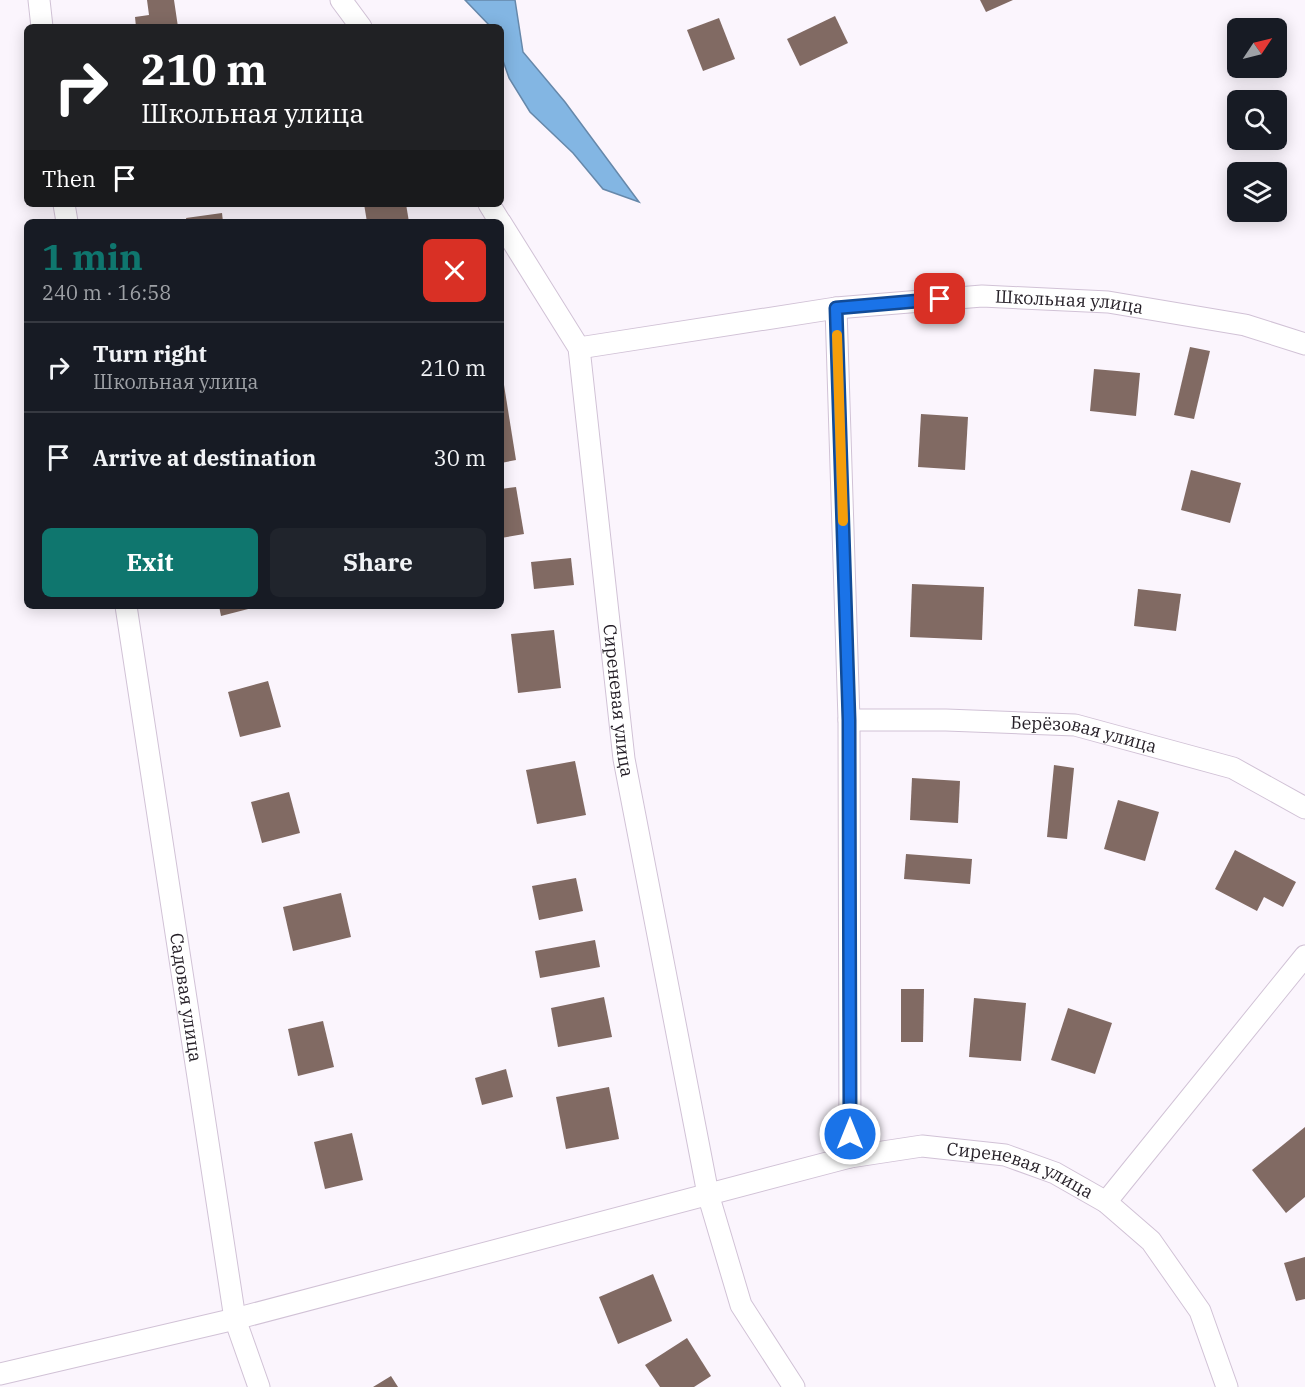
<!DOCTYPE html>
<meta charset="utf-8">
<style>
:root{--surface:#171b24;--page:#20242c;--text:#f1f3f6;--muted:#9ea1a6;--line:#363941;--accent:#0f766e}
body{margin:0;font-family:"IBM Plex Serif",serif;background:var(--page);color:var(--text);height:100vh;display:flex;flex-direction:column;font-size:22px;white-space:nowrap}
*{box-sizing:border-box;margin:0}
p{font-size:20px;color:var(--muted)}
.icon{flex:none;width:33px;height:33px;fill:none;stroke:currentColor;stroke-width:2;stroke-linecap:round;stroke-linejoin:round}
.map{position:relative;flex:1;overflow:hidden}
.details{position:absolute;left:24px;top:219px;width:480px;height:390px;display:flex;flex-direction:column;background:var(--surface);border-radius:9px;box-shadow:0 3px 15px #0003}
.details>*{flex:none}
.guide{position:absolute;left:24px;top:24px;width:480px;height:183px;border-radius:9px;box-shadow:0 3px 15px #0003;background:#202124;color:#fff;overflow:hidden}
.needle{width:39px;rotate:55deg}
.fabs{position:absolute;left:1227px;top:18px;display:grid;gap:12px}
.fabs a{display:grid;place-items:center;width:60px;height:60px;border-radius:9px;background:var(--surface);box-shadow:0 3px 15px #0003;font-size:30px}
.pin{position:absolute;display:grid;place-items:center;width:51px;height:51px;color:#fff;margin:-26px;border-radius:12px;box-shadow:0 3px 9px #0006}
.me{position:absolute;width:66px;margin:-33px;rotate:0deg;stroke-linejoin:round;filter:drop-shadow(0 0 4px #0008)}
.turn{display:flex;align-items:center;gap:21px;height:126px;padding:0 18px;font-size:27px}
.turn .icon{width:78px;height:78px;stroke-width:2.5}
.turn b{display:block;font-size:42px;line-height:51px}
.then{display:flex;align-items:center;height:57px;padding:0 18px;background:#0003;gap:12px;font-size:22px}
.round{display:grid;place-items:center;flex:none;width:63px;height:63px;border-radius:9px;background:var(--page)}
.summary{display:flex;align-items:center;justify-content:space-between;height:102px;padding:0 18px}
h1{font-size:36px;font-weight:700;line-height:45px;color:var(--accent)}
.button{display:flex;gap:12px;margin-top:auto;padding:12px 18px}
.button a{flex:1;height:69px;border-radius:9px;background:var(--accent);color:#fff;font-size:24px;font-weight:700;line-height:69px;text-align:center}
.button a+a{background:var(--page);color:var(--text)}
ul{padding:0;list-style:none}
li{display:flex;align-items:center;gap:18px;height:90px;padding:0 18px;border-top:2px solid var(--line)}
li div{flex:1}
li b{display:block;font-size:22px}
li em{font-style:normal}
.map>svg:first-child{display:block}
.water{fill:#83b6e3;stroke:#68a;stroke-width:1.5}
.building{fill:#816a63}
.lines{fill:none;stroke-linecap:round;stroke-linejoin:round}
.minor-casing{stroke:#d1c2d6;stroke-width:23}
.minor{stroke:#fff;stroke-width:21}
.route-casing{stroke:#114b97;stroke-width:15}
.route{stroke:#1a73e8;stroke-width:10}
.slow{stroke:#f59e0b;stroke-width:10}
.labels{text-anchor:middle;stroke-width:4.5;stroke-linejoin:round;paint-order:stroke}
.street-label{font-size:18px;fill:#241e26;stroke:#fbf5fd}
</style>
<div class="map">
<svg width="1305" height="1387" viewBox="0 0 1305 1387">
<rect width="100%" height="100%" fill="#fbf5fd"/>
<polygon class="water" points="465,0 515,0 523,52 565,102 639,202 603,189 573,153 530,112 509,78 501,55 501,27 491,27"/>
<g class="building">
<polygon points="147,0 174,0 178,27 136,27 135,17 149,15"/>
<polygon points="980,0 1013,0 986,12"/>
<polygon points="835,16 848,43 800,66 787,39"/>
<polygon points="719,18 735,59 703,71 687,30"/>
<polygon points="364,204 406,204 409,222 367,222"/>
<polygon points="222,213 223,222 187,222 186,218"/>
<polygon points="1190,347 1210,351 1194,419 1174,415"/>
<polygon points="1094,369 1140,373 1136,416 1090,411"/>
<polygon points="504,385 516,460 501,463 501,386"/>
<polygon points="921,414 968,417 965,470 918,467"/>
<polygon points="1191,470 1241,483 1230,523 1181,510"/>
<polygon points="516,487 524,534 501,538 501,489"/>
<polygon points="571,558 574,585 534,589 531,562"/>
<polygon points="912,584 984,587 982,640 910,637"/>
<polygon points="1138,589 1181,594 1176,631 1134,626"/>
<polygon points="219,606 256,606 256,607 221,616"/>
<polygon points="554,630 561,688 518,693 511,634"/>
<polygon points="268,681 281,727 240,737 228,692"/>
<polygon points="575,761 586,815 537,824 526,770"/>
<polygon points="1054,765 1074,768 1067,839 1047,837"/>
<polygon points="912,778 960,781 958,823 910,820"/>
<polygon points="289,792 300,833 262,843 251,802"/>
<polygon points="1118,800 1159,812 1145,861 1104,849"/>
<polygon points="1235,850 1296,882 1283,907 1264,897 1257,911 1215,889"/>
<polygon points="906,854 972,859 970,884 904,879"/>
<polygon points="576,878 583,911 539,920 532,886"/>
<polygon points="341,893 351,937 293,951 283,907"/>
<polygon points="595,940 600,967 540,978 535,951"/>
<polygon points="901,989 924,989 923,1042 901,1042"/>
<polygon points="604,997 612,1037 558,1047 551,1008"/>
<polygon points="974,998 1026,1003 1021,1061 969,1057"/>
<polygon points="1068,1008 1112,1023 1095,1074 1051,1060"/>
<polygon points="323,1021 334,1067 298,1076 288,1029"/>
<polygon points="506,1069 513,1097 482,1105 475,1078"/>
<polygon points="609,1087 619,1139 566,1149 556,1097"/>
<polygon points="1305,1127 1305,1197 1286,1213 1252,1170"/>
<polygon points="352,1133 363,1180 325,1189 314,1142"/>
<polygon points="1305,1257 1305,1299 1296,1301 1284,1263"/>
<polygon points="653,1274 672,1321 618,1344 599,1297"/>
<polygon points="687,1338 711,1376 694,1387 660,1387 645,1365"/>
<polygon points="391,1376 398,1387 373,1387"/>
</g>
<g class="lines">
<defs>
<g id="minor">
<polyline points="39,0 42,27"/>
<polyline points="341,0 361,27"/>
<polyline points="64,204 67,222"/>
<polyline points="489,204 500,222"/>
<path id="s1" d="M501 223 579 348 624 759 708 1194 741 1305 794 1387"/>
<polyline points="836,308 849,720 850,1157"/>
<path id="s2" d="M579 348 836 308 982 296 1108 302 1245 325 1305 344"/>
<path id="s3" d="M126 606 235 1319 259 1387"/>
<path id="s4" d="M849 720H946L1075 725 1233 768 1305 808"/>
<polyline points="1106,1202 1305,956"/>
<path id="s5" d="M0 1374 235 1319 850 1157 922 1146 1005 1155 1055 1173 1106 1202 1151 1241 1200 1311 1227 1387"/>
</g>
</defs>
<use href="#minor" class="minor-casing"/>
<use href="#minor" class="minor"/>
</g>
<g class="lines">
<defs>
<polyline id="route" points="850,1134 849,720 836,308 940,299"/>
</defs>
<use href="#route" class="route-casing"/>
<use href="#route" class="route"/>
<polyline class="slow" points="837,335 843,521"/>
</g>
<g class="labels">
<g class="street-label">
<text dy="6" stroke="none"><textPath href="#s2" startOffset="494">Школьная улица</textPath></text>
<text dy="6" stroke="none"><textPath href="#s1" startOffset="502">Сиреневая улица</textPath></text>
<text dy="6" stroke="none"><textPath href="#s4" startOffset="236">Берёзовая улица</textPath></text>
<text dy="6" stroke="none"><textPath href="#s3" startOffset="396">Садовая улица</textPath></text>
<text dy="6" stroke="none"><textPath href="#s5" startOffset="1052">Сиреневая улица</textPath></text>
</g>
</g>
</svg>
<div class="fabs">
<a><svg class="needle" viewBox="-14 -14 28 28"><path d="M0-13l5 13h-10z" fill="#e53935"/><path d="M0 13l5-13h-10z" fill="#9ea1a6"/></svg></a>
<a><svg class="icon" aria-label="search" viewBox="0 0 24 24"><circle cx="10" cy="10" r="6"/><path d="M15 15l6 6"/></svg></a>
<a><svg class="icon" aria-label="layers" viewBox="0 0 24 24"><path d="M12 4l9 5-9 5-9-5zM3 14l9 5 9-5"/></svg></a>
</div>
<div class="pin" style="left:940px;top:299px;background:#d93025"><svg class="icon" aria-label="arrive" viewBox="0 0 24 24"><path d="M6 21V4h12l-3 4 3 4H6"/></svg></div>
<svg class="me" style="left:850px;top:1134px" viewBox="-20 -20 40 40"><circle r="17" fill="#1a73e8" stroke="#fff" stroke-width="3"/><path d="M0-11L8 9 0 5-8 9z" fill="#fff"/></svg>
<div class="guide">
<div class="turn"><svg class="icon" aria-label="right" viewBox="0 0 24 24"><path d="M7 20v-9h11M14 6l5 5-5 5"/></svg><div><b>210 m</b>Школьная улица</div></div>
<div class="then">Then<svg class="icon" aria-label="arrive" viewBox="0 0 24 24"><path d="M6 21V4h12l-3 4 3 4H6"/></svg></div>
</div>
<section class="details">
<div class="summary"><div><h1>1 min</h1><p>240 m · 16:58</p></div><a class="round" style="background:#d93025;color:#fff"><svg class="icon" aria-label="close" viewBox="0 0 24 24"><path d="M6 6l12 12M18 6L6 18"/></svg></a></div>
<ul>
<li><svg class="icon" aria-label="right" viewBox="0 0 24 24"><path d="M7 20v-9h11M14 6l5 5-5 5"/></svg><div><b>Turn right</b><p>Школьная улица</p></div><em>210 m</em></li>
<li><svg class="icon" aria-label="arrive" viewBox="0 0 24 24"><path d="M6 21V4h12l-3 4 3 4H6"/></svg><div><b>Arrive at destination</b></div><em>30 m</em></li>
</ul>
<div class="button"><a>Exit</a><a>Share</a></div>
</section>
</div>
